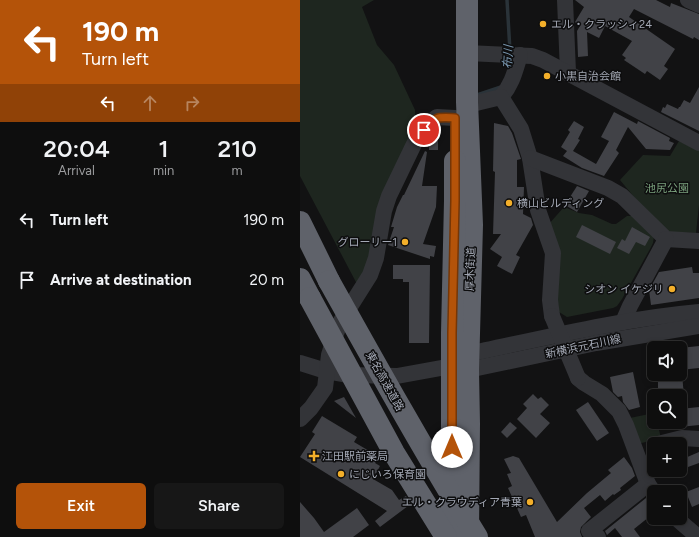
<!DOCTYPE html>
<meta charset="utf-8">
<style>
:root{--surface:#0e0e0e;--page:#171717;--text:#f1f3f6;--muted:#9b9c9e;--line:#2e2e2e;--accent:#b45309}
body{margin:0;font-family:Figtree,"Noto Sans JP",sans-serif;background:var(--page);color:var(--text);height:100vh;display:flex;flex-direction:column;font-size:15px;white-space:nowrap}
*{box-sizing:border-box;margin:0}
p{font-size:13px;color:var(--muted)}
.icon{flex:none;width:22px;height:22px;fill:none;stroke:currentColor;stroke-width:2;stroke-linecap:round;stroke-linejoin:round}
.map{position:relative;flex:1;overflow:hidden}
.side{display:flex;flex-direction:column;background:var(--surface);width:300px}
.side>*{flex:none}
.top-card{background:#b45309;color:#fff;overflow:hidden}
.fabs{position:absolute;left:347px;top:341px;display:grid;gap:8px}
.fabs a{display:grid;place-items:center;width:40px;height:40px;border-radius:6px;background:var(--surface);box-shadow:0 2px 6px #0003,0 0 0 1px var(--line);font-size:20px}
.pin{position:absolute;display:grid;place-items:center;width:34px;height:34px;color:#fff;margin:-17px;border:2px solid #fff;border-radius:50%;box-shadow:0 1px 4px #0007}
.me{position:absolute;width:44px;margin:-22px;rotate:0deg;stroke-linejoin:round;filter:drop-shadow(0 0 3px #0008)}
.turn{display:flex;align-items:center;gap:14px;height:84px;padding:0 16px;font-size:18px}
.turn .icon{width:52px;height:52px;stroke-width:2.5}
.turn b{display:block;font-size:28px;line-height:34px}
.lanes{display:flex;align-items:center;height:38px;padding:0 16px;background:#0003;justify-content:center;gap:20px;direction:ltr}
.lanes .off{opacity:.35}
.eta{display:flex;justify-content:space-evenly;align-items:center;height:68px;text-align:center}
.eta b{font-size:24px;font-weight:600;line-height:28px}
.button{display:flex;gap:8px;margin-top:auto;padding:8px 16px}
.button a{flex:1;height:46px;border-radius:6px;background:var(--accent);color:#fff;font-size:16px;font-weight:600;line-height:46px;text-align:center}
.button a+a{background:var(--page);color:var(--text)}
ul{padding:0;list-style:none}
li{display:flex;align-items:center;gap:12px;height:60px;padding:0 16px}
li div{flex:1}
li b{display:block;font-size:15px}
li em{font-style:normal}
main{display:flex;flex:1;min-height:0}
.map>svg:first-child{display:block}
.green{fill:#1e261f}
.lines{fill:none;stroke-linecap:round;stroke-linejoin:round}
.stream{stroke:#2a3339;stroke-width:3.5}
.building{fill:#414247}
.minor{stroke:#333438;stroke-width:16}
.highway{stroke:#5f626a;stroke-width:22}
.minor-bridge{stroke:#333438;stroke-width:16}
.highway-bridge{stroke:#5f626a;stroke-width:22}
.route-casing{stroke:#753606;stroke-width:10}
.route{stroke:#b45309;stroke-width:7}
.poi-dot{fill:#f3af2a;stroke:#0d0d0e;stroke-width:1.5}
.labels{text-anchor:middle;stroke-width:3;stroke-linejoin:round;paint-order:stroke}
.poi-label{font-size:11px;fill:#a3a8b4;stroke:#0d0d0e;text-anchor:start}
.park-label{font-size:11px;fill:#7aa07c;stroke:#0d0d0e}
.street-label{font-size:11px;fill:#a3a8b4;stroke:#0d0d0e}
.water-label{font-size:12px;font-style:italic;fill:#7997b0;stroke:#0d0d0e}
</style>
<main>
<section class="side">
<div class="top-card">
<div class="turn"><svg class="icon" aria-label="left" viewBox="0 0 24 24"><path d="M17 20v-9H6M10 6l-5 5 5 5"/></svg><div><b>190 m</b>Turn left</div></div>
<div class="lanes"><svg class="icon" aria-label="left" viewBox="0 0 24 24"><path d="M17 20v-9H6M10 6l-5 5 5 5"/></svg><svg class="icon off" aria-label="ahead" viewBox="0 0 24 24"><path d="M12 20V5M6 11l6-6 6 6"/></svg><svg class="icon off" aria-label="right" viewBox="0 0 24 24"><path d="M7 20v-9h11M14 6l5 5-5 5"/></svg></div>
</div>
<div class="eta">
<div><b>20:04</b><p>Arrival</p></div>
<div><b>1</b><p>min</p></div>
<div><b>210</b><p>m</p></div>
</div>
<ul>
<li><svg class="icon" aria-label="left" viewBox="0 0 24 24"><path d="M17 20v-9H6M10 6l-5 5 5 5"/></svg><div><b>Turn left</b></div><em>190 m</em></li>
<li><svg class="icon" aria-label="arrive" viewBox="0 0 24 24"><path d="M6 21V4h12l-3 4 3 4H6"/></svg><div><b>Arrive at destination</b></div><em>20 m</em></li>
</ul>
<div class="button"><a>Exit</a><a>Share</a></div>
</section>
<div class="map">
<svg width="399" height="537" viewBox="0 0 399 537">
<rect width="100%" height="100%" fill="#121213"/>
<g class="green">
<polygon points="0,0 74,0 62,7 77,45 94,65 115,110 116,134 73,255 57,284 0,176"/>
<polygon points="379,141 399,151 399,205 396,233 363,232 320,180 343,155 370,156"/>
<polygon points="264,207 279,213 292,215 312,224 316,224 327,216 333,216 354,236 353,243 350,249 322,299 317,306 313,308 267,317 259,312 249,224"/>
<polygon points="354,413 354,422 357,422 361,438 334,445 325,419"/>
</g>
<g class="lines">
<g class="stream">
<polyline points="207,0 210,51"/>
<polyline points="177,95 201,87"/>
</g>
</g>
<g class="building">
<polygon points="275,0 356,0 370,7 371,3 399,14 399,40 394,37 393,39 334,9 329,17 375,49 364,66 368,69 360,80 347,71 345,74 324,60 326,58 322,55 332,41 305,26 299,38 287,32 288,56 278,57 277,31 280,26 275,22 284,7"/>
<polygon points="399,87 399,131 361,112 363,107 365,108 367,104 378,109 379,107 380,107 384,100 390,103"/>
<polygon points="314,112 337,124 338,121 370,138 369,141 374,143 370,150 346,149 328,127 316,150 319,153 304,176 282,168 263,156 267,151 261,147 270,132 268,130 274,121 284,127 278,139 280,140 273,151 296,164 309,141 301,137"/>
<polygon points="194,123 208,126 212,133 221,159 217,160 217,187 224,187 223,214 231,218 233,225 216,255 220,257 212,274 197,266 202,257 190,249 201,234 193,234 195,172 193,171"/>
<rect x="129" y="139" width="9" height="11"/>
<polygon points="125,151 127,152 122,186 137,186 136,207 123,244 136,246 134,257 130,256 130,259 88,245 94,227 91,227 97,207 103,195 104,195"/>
<polygon points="277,186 289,191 277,212 265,205"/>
<polygon points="282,225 316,242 310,254 276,237"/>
<polygon points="332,227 350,237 345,246 336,242 329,254 317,248 322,239 325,241"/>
<polygon points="93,265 130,265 129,343 109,343 109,282 103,282 103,279 93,279"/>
<polygon points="392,267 393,273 399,273 399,298 351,305 349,290 359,272"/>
<polygon points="399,346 399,368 380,370 380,348"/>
<polygon points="333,372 340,407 329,410 323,402 322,396 318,397 313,392 310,377"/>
<polygon points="358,374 382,374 384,396 363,396 362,389 358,390"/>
<polygon points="233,394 238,399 241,397 249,405 240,414 250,423 236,438 217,419 227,408 223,404"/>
<polygon points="44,397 56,418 34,401"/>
<polygon points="288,402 309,433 297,441 276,410"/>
<polygon points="399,407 399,425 380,427 380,409"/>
<polygon points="22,416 57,437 54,442 76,455 74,458 77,460 75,463 80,466 73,479 92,490 99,500 106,496 112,506 109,507 108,506 80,527 75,521 87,511 0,457 15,434 12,432"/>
<polygon points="210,422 217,428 207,438 201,432"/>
<polygon points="399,452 399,463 388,467 385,458"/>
<polygon points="213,456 219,458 257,522 287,493 311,473 308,470 324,457 332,468 335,476 320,488 321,490 314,495 313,494 305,501 300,495 284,508 291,517 281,527 280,532 282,537 235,537 226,515 221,517 208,488 212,486 207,474 211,473 204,459"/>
<polygon points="399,487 399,504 392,507 386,492"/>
<polygon points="346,498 354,507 354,509 348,515 349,517 334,529 340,537 322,537 315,528 307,535 305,531"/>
<polygon points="0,502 14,518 24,532 57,508 69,525 53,537 0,537"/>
</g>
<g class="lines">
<g class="minor">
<polyline points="265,0 268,72"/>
<polyline points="388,0 399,5"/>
<polyline points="167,53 232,56 243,60 399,143"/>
<path d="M201 97C212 85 215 71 220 55"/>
<polyline points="168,105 201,97 221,129 230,158 238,210 253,253 250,300 252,316"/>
<polyline points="230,158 308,188 322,196 366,239 399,241"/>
<polyline points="323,322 330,306 366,239"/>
<path d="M0 363 26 371 49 375 97 376 152 366 168 354C244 338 321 319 399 312"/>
<polyline points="159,368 168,370 296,343 399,326"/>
<polyline points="278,378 284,383 302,394 319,411 326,425 348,484 354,493"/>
<polyline points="0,419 11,408 25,388 29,355 35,336 41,321 70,275 76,258 84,211 89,196 115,142 131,122 137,117 155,118"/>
<polyline points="358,444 382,438 399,439"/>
<polyline points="376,518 398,537"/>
<polyline points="298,537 289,531 348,484"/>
</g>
<g class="highway">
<polyline points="167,0 167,102 172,225 168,370 169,424 168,533"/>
<polyline points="0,222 29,281"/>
<polyline points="0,279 10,298"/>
<polyline points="152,537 152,333 155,201 155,161"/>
</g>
<polyline class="minor-bridge" points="252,316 278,378"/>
<g class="highway-bridge">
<path d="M29 281C77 367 125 453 177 537"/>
<polyline points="10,298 94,453 146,537"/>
</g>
</g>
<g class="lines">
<defs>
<path id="route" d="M124 130C136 116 137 117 155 118V201L152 333V447"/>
</defs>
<use href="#route" class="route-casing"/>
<use href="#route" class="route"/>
</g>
<g class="poi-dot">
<circle cx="243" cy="24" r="4"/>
<circle cx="247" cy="76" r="4"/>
<circle cx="209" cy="203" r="4"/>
<circle cx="105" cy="242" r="4"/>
<circle cx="372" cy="289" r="4"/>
<path d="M12 450h4v4h4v4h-4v4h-4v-4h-4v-4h4z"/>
<circle cx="41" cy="474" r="4"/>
<circle cx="230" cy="502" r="4"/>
</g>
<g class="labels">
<g class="poi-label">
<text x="251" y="28">エル・クラッシィ24</text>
<text x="255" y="80">小黒自治会館</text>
<text x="217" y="207">横山ビルディング</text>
<text x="97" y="246" text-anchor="end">グローリー1</text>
<text x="364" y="293" text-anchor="end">シオン イケジリ</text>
<text x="22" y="460">江田駅前薬局</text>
<text x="49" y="478">にじいろ保育園</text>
<text x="222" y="506" text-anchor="end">エル・クラウディア青葉</text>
</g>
<g class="park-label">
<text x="367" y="192">池尻公園</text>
</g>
<g class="street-label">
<text transform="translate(170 269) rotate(-88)" y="4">厚木街道</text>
<text transform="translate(283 346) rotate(-12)" y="4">新横浜元石川線</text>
<text transform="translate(85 381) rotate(61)" y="4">東名高速道路</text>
</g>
<g class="water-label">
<text transform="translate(208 57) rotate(-87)" y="4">布川</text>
</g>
</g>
</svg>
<div class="fabs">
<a><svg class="icon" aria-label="sound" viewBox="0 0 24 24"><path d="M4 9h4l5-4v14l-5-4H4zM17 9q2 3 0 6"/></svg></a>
<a><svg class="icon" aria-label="search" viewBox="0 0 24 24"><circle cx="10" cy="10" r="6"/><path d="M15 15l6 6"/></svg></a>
<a>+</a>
<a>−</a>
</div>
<div class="pin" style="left:124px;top:130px;background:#d93025"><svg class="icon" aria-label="arrive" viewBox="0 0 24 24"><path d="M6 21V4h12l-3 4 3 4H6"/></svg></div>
<svg class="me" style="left:152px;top:447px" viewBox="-20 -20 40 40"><circle r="19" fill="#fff"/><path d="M0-13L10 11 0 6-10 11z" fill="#b45309"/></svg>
</div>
</main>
